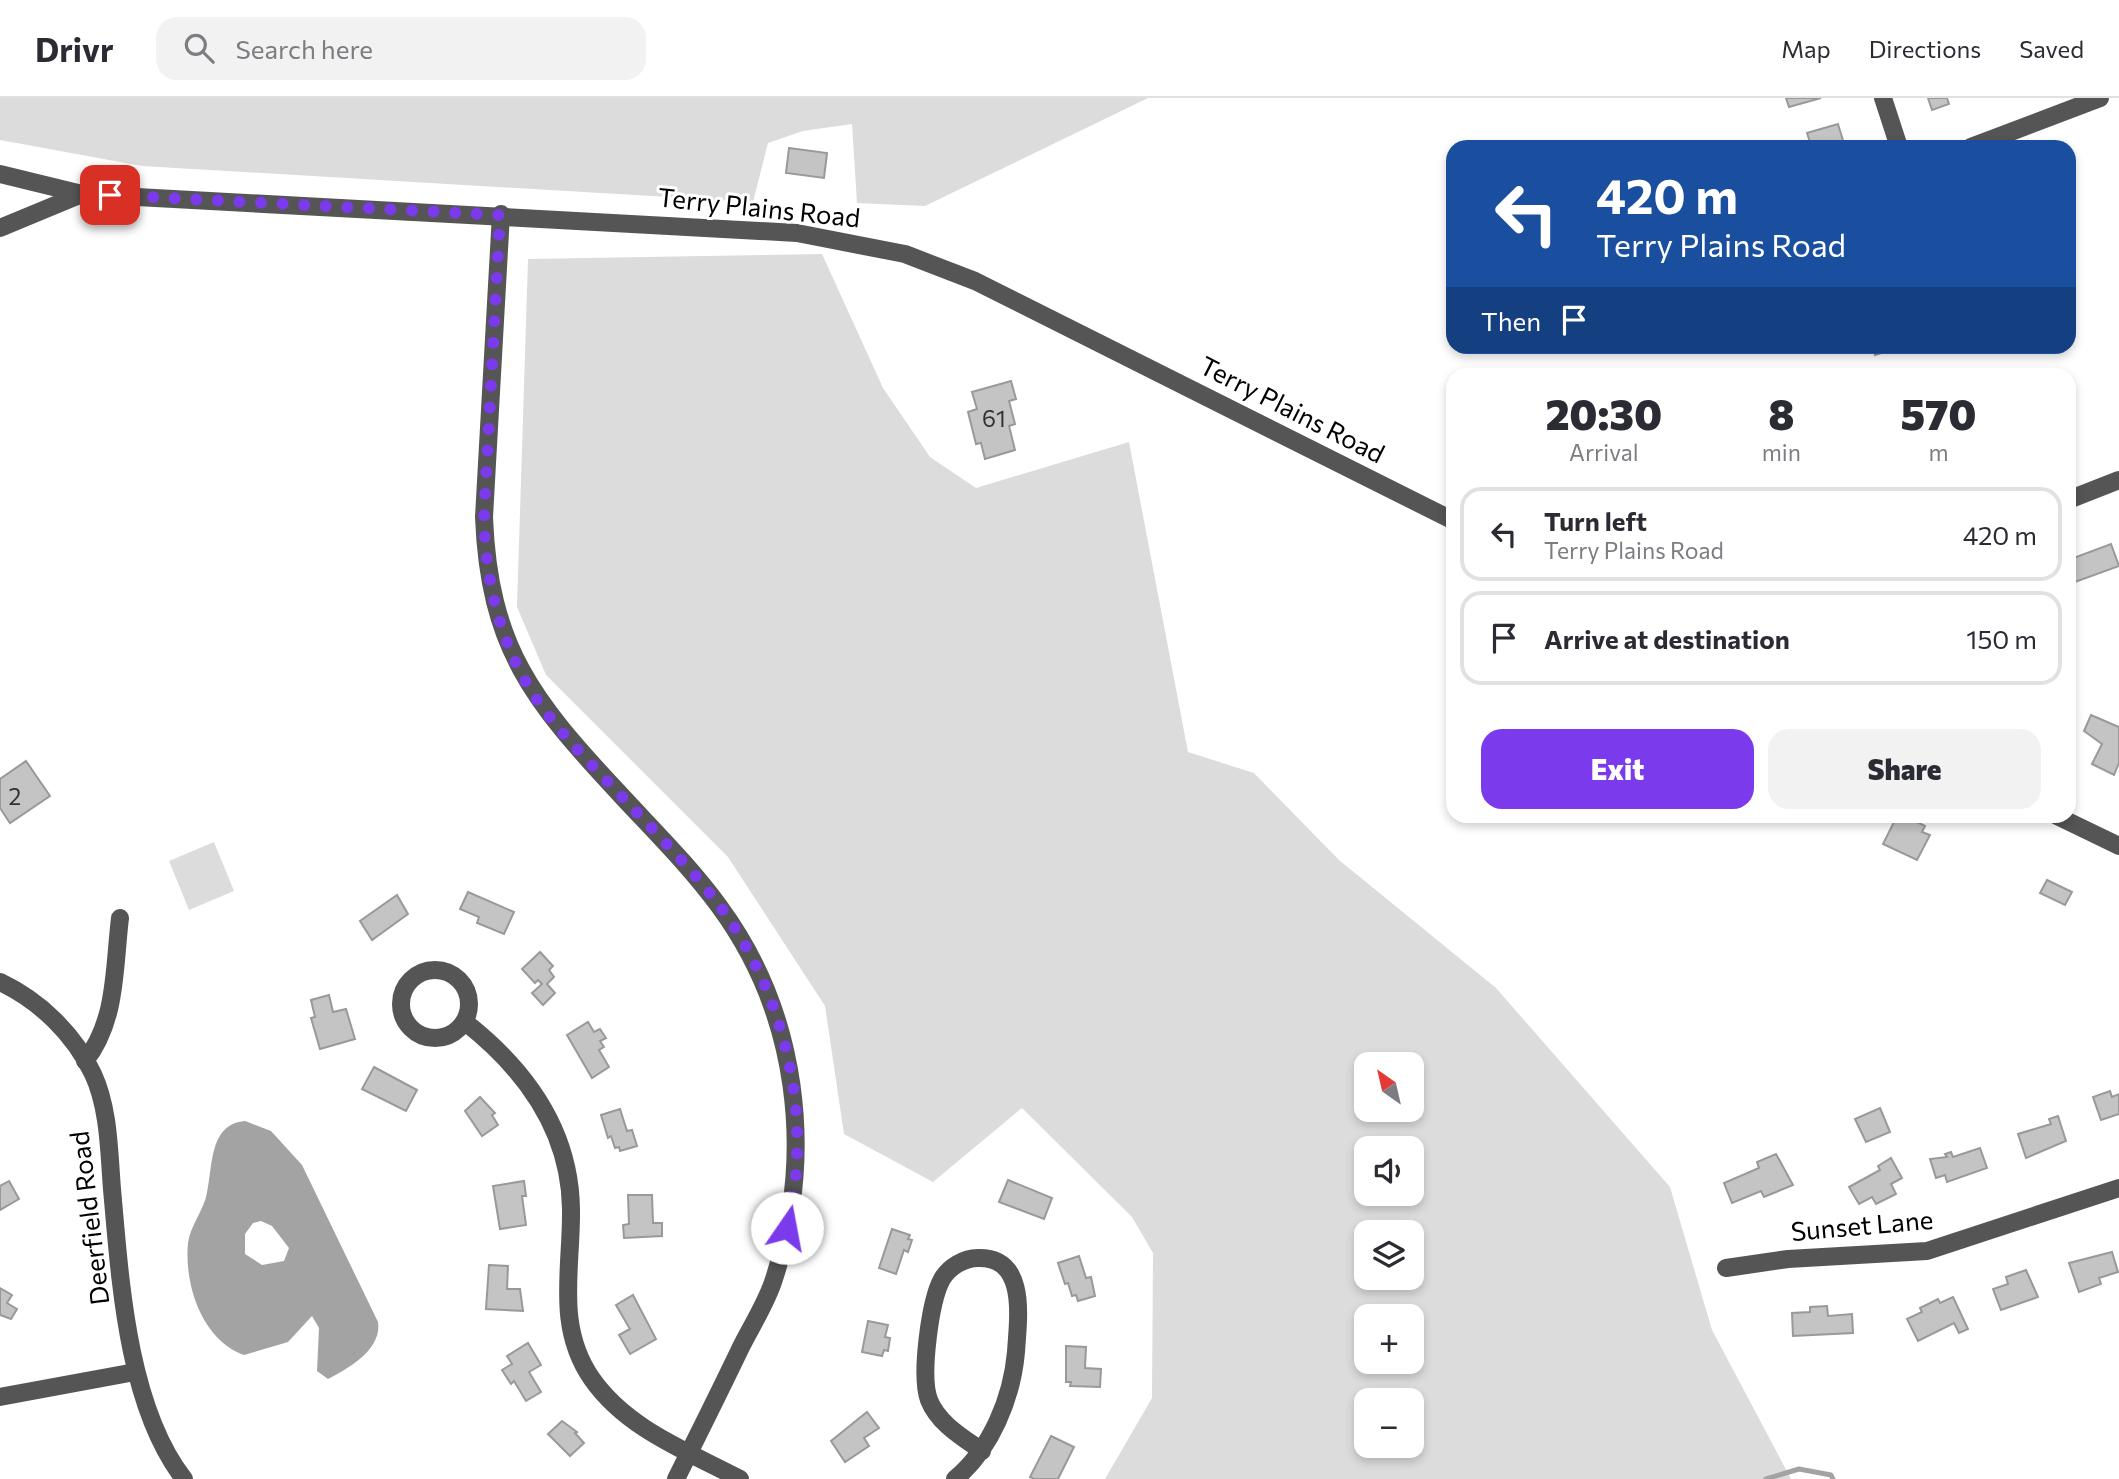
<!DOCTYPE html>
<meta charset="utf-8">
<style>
:root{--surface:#fff;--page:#f2f2f3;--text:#2b2b33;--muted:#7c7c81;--line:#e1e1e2;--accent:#7c3aed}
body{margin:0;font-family:Commissioner,sans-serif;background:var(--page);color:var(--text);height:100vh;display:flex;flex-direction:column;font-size:26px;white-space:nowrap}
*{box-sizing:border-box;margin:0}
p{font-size:23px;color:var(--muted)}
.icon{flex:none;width:38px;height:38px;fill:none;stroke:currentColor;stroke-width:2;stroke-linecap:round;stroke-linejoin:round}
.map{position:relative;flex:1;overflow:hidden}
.drawer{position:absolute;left:1446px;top:270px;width:630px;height:455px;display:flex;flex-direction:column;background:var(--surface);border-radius:21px;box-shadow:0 4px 10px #0003}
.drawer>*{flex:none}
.top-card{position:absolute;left:1446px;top:42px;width:630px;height:214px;border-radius:21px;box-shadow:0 4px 10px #0003;background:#1a4fa0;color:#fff;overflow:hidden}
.needle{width:46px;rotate:326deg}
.controls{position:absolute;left:1354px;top:954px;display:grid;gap:14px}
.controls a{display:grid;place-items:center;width:70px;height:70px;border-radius:14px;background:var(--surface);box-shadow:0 4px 10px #0003;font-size:35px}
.pin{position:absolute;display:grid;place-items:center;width:60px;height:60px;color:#fff;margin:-30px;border-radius:14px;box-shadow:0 4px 10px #0006}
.me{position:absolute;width:77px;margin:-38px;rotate:12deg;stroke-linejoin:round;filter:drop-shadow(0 0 5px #0008)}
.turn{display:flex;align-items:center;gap:24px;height:147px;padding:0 35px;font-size:32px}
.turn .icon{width:91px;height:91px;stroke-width:2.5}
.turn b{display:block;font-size:49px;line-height:60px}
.then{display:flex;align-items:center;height:66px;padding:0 35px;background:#0003;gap:14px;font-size:26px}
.eta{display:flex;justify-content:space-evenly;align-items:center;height:119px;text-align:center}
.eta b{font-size:42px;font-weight:800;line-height:49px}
.action{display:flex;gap:14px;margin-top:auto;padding:14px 35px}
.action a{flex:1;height:80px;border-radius:21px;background:var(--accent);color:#fff;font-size:28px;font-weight:800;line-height:80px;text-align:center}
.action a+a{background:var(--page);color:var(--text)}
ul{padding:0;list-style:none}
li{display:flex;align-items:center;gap:21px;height:94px;margin:0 14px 10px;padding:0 21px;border:4px solid var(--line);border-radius:21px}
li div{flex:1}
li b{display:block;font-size:26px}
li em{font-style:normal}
header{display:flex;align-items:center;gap:42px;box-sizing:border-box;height:98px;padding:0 35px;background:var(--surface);border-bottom:2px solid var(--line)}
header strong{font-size:33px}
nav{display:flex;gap:38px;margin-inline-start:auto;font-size:24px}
.search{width:490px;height:63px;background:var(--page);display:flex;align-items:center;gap:18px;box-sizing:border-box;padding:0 24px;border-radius:21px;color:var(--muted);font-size:26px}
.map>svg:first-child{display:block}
.green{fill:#dcdcdc;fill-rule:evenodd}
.water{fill:#a3a3a3;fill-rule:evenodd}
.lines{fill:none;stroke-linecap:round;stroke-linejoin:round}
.stream{stroke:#a3a3a3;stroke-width:5}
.building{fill:#c4c4c4;stroke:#999;stroke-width:2}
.minor{stroke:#555;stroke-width:18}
.route{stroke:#7c3aed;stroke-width:12;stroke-dasharray:0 21.6}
.labels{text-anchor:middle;stroke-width:6;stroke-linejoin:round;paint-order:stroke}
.number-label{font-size:23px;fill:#313131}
.street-label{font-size:26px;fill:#000;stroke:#fff}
</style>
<header>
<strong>Drivr</strong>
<div class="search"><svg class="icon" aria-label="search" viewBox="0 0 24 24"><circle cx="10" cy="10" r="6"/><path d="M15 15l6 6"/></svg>Search here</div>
<nav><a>Map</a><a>Directions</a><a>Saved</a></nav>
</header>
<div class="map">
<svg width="2119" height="1381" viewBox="0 0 2119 1381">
<rect width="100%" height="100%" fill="#fff"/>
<g class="green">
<polygon points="0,0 1148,0 925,108 857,105 852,26 803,33 768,45 753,104 142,68 0,42"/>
<path d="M822 156 883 290 930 359 976 390 1129 344 1188 654 1254 675 1339 762 1496 890 1670 1089 1712 1232 1791 1381H1105L1152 1300 1153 1155 1132 1119 1022 1010 933 1084 844 1036 825 908 728 759 546 577 517 509 528 161ZM1367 966H1412V1012H1367ZM1367 1050H1412V1096H1367ZM1367 1134H1412V1180H1367ZM1367 1218H1412V1264H1367ZM1367 1302H1412V1348H1367Z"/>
<polygon points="214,744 234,793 189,812 169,763"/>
</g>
<path class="water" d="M245 1023 271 1033 302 1067 378 1224C382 1251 350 1270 328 1281L317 1273 319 1230 312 1218 288 1244 244 1257C202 1242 184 1187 188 1145 190 1128 204 1112 207 1095 213 1068 209 1026 245 1023ZM261 1123 272 1128 289 1150 284 1163 262 1167 245 1156V1136L253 1125Z"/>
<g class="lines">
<polyline class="stream" points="1766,1381 1799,1371 1831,1377 1833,1381"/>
</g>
<g class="building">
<polygon points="1786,0 1821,0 1789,9"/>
<polygon points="1928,0 1947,0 1949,6 1932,12"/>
<polygon points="1838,26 1845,49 1811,47 1807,35"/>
<polygon points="789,50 827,55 824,80 786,75"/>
<polygon points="1873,248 1890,248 1891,252 1875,257"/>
<polygon points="1011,283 1016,301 1009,303 1015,326 1009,328 1015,352 985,361 981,345 976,346 968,314 977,311 972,294"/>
<polygon points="2111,446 2119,468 2075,484 2068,462"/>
<polygon points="2091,617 2119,629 2119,665 2114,677 2092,666 2102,646 2084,633"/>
<polygon points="26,663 50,698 10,725 0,710 0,681"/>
<polygon points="1897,718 1905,718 1925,728 1922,734 1930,737 1917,762 1883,746"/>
<polygon points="2047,782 2072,794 2065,807 2040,795"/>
<polygon points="468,794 514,814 504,836 477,825 479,819 460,811"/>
<polygon points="397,797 408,816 372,842 360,823"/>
<polygon points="540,854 553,868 549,872 554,879 547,886 555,895 543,907 532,895 542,886 538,882 535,885 522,871"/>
<polygon points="329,897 333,914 346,911 355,941 320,951 311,920 315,919 311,902"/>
<polygon points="588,924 594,934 600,931 606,940 600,943 604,949 599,952 609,969 592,980 567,937"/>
<polygon points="374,969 417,992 406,1013 362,991"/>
<polygon points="2110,993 2112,999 2119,996 2119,1016 2101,1022 2093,999"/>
<polygon points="480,999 495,1015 492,1017 498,1027 482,1038 465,1013"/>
<polygon points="1880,1010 1890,1034 1866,1044 1855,1021"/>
<polygon points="620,1011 627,1033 632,1032 637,1048 620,1053 619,1049 615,1050 611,1038 608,1040 601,1017"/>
<polygon points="2058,1018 2066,1043 2026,1060 2018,1036 2051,1026 2049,1021"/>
<polygon points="1980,1050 1987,1070 1947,1084 1945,1077 1936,1080 1930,1061 1947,1059 1945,1056 1951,1054 1953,1059"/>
<polygon points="1776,1056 1793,1087 1764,1099 1761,1093 1732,1105 1724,1085 1759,1070 1757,1064"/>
<polygon points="1891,1060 1902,1080 1891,1086 1896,1096 1876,1106 1872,1099 1859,1106 1849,1089 1880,1072 1878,1068"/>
<polygon points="1008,1082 1052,1100 1044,1121 999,1104"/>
<polygon points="9,1083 19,1101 0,1112 0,1088"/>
<polygon points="524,1083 526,1098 522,1098 526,1127 500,1131 493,1088"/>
<polygon points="628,1097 652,1097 653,1125 662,1125 662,1138 624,1140 623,1127 629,1126"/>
<polygon points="892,1131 910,1137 908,1141 912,1142 908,1154 904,1152 896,1176 879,1170"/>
<polygon points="2112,1154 2118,1174 2099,1180 2101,1186 2079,1194 2069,1165"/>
<polygon points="1079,1158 1086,1180 1091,1179 1095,1198 1078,1203 1076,1197 1072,1198 1068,1185 1065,1186 1058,1165"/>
<polygon points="489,1167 508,1168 507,1191 520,1191 523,1213 486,1211"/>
<polygon points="2026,1172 2038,1199 2001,1212 1993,1191 2008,1186 2006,1179"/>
<polygon points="0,1190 12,1197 7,1205 17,1211 11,1221 0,1217"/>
<polygon points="633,1197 656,1241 630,1256 619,1237 630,1231 616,1207"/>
<polygon points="1953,1199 1968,1231 1959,1235 1954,1225 1918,1243 1907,1221 1922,1214 1920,1210 1938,1201 1940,1205"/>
<polygon points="1827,1208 1828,1218 1852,1216 1853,1235 1793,1238 1792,1215 1810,1214 1810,1209"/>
<polygon points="868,1223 888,1227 885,1239 890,1240 888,1253 884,1252 882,1258 862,1254"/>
<polygon points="528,1245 541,1267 529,1274 541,1294 526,1303 514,1283 511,1286 502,1272 512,1266 507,1258"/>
<polygon points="1066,1248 1086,1249 1085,1270 1101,1271 1100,1289 1070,1288 1071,1284 1066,1284"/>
<polygon points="867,1314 879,1330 864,1340 869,1348 845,1364 831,1343"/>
<polygon points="562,1323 577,1334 575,1335 584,1345 570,1358 548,1336"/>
<polygon points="1051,1338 1074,1349 1058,1381 1034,1381 1030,1379"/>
</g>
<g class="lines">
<g class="minor">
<polyline points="1883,0 1899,49"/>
<polyline points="1971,49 2100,0"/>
<polyline points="0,76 82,96 797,135 905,156 975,183 1452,422"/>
<path d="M501 116 484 419C489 549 533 603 618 694 652 731 689 767 719 808 798 915 815 1055 774 1181 767 1204 752 1227 741 1249 720 1293 698 1337 676 1381"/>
<polyline points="0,130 82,96"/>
<polyline points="2068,402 2119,382"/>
<polyline points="2057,718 2119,748"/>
<circle cx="435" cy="906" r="34"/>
<path d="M0 884C40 903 74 936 93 976 109 1010 109 1054 112 1091 120 1180 127 1308 184 1381"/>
<path d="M465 924C525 971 570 1031 571 1111 572 1170 555 1228 592 1281 627 1331 687 1353 740 1381"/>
<path d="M85 963C117 923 114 869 120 820"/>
<polyline points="1726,1170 1788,1161 1927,1153 2119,1090"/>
<polyline points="0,1299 135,1274"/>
<path d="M955 1381C991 1351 1012 1300 1016 1254 1018 1221 1028 1159 978 1160 964 1160 949 1169 942 1181 930 1203 920 1278 929 1302 938 1325 962 1339 982 1353"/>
</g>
</g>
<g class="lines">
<path class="route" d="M110 97 500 117 484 419C485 468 494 518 515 563 540 618 587 661 627 704 658 737 692 771 719 807 786 897 814 1021 787 1130"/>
</g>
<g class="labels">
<g class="number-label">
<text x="994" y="329">61</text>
<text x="15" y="707">2</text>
</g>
<g class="street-label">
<text transform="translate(759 110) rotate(6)" y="9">Terry Plains Road</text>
<text transform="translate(1292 312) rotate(27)" y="9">Terry Plains Road</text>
<text transform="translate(90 1120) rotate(-97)" y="9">Deerfield Road</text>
<text transform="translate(1862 1128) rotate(-5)" y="9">Sunset Lane</text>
</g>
</g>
</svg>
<div class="controls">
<a><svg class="needle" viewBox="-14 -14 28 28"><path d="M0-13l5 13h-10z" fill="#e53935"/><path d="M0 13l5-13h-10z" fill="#7c7c81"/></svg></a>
<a><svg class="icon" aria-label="sound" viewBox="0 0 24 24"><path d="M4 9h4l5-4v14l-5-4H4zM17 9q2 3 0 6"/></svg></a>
<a><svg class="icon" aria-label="layers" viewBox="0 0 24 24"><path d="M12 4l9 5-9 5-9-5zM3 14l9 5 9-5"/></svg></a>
<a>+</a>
<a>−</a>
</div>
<div class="pin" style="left:110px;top:97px;background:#d93025"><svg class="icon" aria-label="arrive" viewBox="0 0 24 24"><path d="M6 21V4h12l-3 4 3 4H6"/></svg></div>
<svg class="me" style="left:787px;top:1130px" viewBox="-20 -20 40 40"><circle r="19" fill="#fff"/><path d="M0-13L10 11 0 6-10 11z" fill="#7c3aed"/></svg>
<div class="top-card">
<div class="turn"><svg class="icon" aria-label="left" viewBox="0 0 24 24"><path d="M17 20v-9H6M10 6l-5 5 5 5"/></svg><div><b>420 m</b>Terry Plains Road</div></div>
<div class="then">Then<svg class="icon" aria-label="arrive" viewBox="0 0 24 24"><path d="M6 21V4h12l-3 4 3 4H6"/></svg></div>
</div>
<section class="drawer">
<div class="eta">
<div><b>20:30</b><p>Arrival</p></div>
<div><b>8</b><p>min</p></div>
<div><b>570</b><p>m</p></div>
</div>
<ul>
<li><svg class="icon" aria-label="left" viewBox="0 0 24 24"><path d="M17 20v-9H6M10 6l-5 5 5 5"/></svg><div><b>Turn left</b><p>Terry Plains Road</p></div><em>420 m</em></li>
<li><svg class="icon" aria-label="arrive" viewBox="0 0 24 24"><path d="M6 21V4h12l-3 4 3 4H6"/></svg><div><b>Arrive at destination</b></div><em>150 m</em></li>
</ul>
<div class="action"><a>Exit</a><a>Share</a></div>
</section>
</div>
